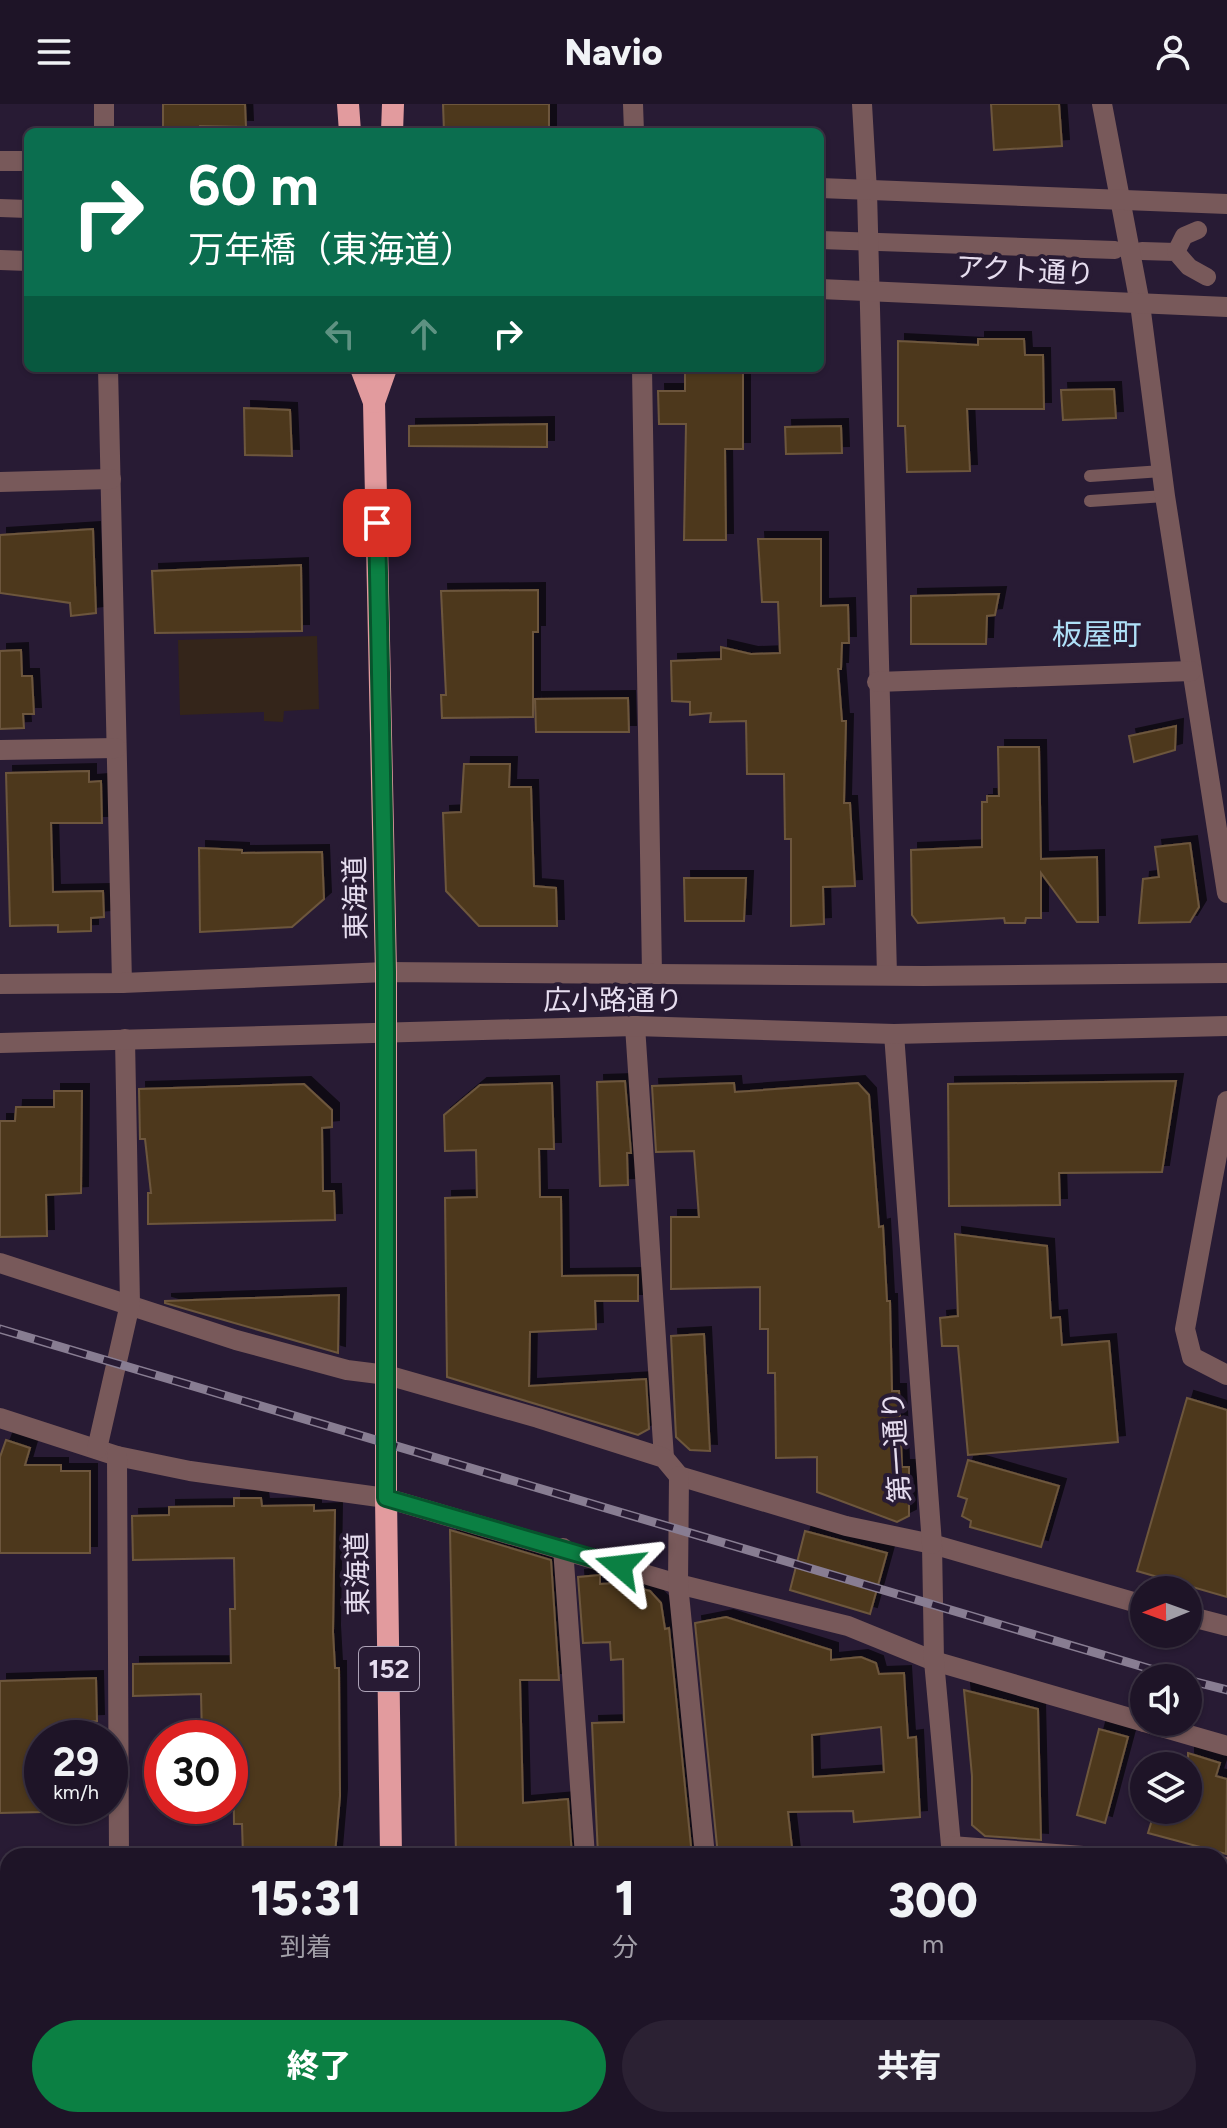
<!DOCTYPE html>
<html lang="ja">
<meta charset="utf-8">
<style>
:root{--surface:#1e1427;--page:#2b2133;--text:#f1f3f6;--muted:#a19ea7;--line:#3c3344;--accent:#0b8043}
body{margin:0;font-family:Figtree,"Noto Sans JP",sans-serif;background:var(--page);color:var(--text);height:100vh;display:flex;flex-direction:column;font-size:30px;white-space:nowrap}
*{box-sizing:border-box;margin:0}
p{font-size:26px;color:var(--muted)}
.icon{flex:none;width:44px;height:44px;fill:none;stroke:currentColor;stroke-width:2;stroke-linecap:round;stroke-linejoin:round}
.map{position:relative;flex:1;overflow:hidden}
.panel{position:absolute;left:0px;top:1744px;width:1228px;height:280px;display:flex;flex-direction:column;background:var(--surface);border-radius:24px 24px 0 0;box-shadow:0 2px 6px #0004,0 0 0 2px var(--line)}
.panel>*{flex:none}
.top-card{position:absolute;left:24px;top:24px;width:800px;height:244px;border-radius:12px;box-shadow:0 2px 6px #0004,0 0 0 2px var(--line);background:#0b6e4f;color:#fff;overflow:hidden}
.needle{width:52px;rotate:269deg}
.fabs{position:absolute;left:1130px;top:1472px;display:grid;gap:16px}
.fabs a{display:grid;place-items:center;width:72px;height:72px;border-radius:50%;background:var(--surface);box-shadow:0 2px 6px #0004,0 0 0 2px var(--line);font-size:40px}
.speed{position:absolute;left:24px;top:1616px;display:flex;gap:16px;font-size:40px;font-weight:700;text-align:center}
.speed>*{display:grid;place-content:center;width:104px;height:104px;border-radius:50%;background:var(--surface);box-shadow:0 2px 6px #0004,0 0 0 2px var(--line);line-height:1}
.speed small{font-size:20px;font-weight:400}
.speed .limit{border:12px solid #d22;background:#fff;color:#111}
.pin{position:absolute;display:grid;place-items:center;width:68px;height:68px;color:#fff;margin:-34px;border-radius:16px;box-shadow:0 4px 12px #0006}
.me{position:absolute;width:88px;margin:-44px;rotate:287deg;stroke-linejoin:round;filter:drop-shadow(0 0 6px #0008)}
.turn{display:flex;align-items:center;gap:28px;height:168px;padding:0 32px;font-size:36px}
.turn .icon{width:104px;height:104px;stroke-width:2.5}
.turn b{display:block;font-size:56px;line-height:68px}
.lanes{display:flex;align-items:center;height:76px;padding:0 32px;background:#0003;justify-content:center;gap:40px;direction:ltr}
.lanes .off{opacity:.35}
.eta{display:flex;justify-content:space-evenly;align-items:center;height:136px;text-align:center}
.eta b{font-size:48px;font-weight:800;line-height:56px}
.cta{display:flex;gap:16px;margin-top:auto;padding:16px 32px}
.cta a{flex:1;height:92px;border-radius:48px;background:var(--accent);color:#fff;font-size:32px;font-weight:800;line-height:92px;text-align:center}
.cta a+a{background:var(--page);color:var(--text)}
header{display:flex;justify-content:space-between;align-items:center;height:104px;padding:0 32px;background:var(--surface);font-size:36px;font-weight:800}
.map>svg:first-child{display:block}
.commercial{fill:#34251a}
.building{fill:#4e391f;stroke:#6d573c;stroke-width:2;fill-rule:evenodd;filter:url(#shadow)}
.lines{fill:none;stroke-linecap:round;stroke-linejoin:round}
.service{stroke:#78595a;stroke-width:12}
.pedestrian{stroke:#78595a;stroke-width:18}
.minor{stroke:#78595a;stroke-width:20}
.tertiary{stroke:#78595a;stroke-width:20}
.trunk{stroke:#e29b9e;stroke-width:22}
.rail-casing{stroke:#887d92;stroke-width:9}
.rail{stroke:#281b34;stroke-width:6;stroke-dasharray:18;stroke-linecap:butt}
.route-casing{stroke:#07532c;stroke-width:20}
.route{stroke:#0b8043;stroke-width:14}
.labels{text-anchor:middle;stroke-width:8;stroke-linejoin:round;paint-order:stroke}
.shield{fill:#281b34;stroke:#ada3b7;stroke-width:2}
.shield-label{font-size:26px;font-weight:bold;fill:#e6ddef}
.street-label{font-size:28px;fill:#e6ddef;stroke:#281b34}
.neighbourhood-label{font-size:30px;fill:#afe0f7;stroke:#281b34}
</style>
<header><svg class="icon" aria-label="menu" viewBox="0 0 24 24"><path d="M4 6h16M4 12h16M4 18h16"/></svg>Navio<svg class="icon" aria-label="person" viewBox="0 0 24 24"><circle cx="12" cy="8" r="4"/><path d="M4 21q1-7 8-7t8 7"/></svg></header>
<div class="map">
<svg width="1227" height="2024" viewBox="0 0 1227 2024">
<defs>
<filter id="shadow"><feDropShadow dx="7" dy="-7" stdDeviation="0" flood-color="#0009"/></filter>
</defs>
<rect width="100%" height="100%" fill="#281b34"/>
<polygon class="commercial" points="317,532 319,605 284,607 283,618 264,617 264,608 180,611 178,536"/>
<g class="building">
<polygon points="163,0 245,0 246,23 200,22 200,27 163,27"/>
<polygon points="443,0 549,0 549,28 444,28"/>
<polygon points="991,0 1059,0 1062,42 994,46"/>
<polygon points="978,235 1024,235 1025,251 1043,251 1044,305 967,305 970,367 907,368 905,322 898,322 898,237 978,241"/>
<polygon points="685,264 743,264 743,345 725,345 726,436 684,436 686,320 659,320 658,287 685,287"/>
<polygon points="1114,285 1116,314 1063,316 1061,286"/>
<polygon points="244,304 290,306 292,352 245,351"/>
<polygon points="547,320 547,343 409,342 409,322"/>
<polygon points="841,322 842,349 786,350 785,323"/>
<polygon points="93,425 96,509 71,512 70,499 0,489 0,431"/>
<polygon points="758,435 821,435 821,502 848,501 849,539 842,539 841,565 838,565 842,617 846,617 844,699 850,699 855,782 823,783 824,820 791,822 791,735 785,735 784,670 747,670 746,617 710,618 711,609 690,611 690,598 672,597 671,557 721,555 721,543 751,550 780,549 778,498 762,498"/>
<polygon points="301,461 302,527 155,529 152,467"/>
<polygon points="538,486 538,528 533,528 533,613 442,614 441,591 446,591 441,487"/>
<polygon points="999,490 995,511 987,512 986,540 911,540 911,492"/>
<polygon points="21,546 22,572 32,572 34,610 23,610 24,624 0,625 0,547"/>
<polygon points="628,594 629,628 536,628 535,595"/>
<polygon points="1176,622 1175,646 1134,658 1129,632"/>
<polygon points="998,643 1039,643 1041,755 1097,753 1098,818 1077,818 1041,769 1041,814 1026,814 1025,819 1005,819 1004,814 918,819 912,811 911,746 982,743 982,698 987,698 987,692 999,692"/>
<polygon points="464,660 510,660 509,683 531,683 534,782 556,784 557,822 479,822 446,787 443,709 461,708"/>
<polygon points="89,667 89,678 101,677 102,719 51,719 53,788 103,787 104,813 91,814 91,827 58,828 58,821 10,822 6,669"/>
<polygon points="1190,739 1199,803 1190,818 1139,819 1143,775 1159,773 1155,743"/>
<polygon points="199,744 242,746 242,749 322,748 324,795 292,823 200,828"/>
<polygon points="684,774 746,774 744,817 685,817"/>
<polygon points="625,977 631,1049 627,1049 628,1081 600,1082 597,978"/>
<polygon points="1176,977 1162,1068 1059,1069 1060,1101 949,1102 948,980"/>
<polygon points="552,979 554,1045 539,1045 540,1093 561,1093 562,1172 638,1171 638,1197 595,1197 596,1225 530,1228 529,1282 646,1275 649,1325 638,1331 447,1273 445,1094 477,1093 476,1046 445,1047 444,1011 480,981"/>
<polygon points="734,979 735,988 858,979 869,991 879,1123 883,1122 887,1197 890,1197 892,1287 899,1287 902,1363 909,1363 909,1412 897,1418 817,1388 817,1353 776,1354 775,1269 768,1269 768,1225 760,1225 760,1183 671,1185 671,1113 699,1113 694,1047 656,1048 652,982"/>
<polygon points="304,980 332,1006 332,1023 322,1024 323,1087 334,1087 335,1116 148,1120 148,1089 151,1089 145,1035 140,1035 139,985"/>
<polygon points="54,987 82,987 81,1089 46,1091 47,1132 0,1133 0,1017 15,1017 16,1003 54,1003"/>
<polygon points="955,1130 1047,1142 1051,1214 1060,1213 1062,1241 1109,1237 1118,1338 968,1351 958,1242 942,1242 940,1214 958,1212"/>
<polygon points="339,1191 338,1249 165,1199 165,1197"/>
<polygon points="704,1230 710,1347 690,1346 676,1333 671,1232"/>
<polygon points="1187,1294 1227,1306 1227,1493 1137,1467"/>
<polygon points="6,1336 30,1344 25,1361 61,1361 61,1367 90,1367 90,1449 0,1449 0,1353"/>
<polygon points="968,1356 1059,1382 1041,1443 970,1423 971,1417 962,1412 967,1395 958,1392"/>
<polygon points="234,1394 261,1394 262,1402 314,1401 314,1407 335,1406 333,1528 335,1564 339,1564 340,1692 335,1750 243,1752 242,1720 234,1720 233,1634 202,1634 201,1590 133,1592 133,1560 231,1559 230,1505 235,1505 234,1454 133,1456 132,1412 169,1411 169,1403 234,1402"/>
<polygon points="450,1426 551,1456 559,1576 520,1576 523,1699 568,1695 572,1752 456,1752"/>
<polygon points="805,1427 887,1449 870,1510 790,1486"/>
<polygon points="600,1471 600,1480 618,1479 650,1487 661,1499 665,1525 669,1524 692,1752 598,1752 592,1619 624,1618 623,1555 611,1556 610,1538 583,1539 578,1473"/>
<path d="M726 1513 831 1546V1556L861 1553 876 1559 879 1570 904 1569 908 1634 916 1633 920 1713 854 1718 853 1707 788 1708 793 1752H718L695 1519ZM881 1623 884 1668 813 1673 812 1631Z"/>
<polygon points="96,1574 97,1617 69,1618 70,1634 42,1634 42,1708 0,1709 0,1577"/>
<polygon points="964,1586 1038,1605 1041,1736 985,1732 972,1721 972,1672"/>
<polygon points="1099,1625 1128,1633 1105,1719 1077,1711"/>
<polygon points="1188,1649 1220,1659 1216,1672 1227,1675 1226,1750 1148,1729 1155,1706 1188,1706"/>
</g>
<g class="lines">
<g class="service">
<polyline points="1090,372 1162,367"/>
<polyline points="1090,397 1165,392"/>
</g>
<g class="pedestrian">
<polyline points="0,104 28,105"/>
<polyline points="820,136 1115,146"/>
<polyline points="1142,147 1176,148 1189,163 1207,173"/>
<polyline points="1176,148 1184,132 1198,126"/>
</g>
<g class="minor">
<polyline points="104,0 104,28"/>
<polyline points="633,0 634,28"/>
<polyline points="862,0 867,87 887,871"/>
<polyline points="1102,0 1140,200 1165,392 1227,789"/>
<polyline points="0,57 28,57"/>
<polyline points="820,84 1227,100"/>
<polyline points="0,156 28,157"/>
<polyline points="820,185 1227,203"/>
<polyline points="108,264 122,879"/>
<polyline points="642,264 652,870"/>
<polyline points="0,378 111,375"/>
<polyline points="877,578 1191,567"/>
<polyline points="0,646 116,644"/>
<polyline points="635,922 664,1354"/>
<polyline points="1227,997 1185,1225 1192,1253 1227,1271"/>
<polyline points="0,1159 236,1236 347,1266 387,1271 538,1314 664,1354 679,1372 846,1422 932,1440 1144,1501"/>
<polyline points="0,1314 117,1352 190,1367 386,1394 678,1480 848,1522 934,1557 1144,1618"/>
<polyline points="97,1345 130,1200 125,935"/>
<polyline points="117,1352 119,1752"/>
<polyline points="679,1372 678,1480 705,1752"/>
<polyline points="932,1440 934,1557 952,1752"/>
<polyline points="563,1444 585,1752"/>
<polyline points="1188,1512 1227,1522"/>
<polyline points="1144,1618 1227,1642"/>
<polyline points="951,1742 1083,1752"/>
<polyline points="1220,1762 1227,1763"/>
<polyline points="0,1832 8,1832"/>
<polyline points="122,2016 122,2024"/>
<polyline points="728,2016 728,2024"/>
<polyline points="973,2016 974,2024"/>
<polyline points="1203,2016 1205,2024"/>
</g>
<g class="tertiary">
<polyline points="0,880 122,879 386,868 924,872 1227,869"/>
<polyline points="894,930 932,1440"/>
<polyline points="0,939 635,922 894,930 1227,922"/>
<polyline points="1220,1952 1227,1950"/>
<polyline points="990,2024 1016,2016"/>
</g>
<g class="trunk">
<polyline points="348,0 350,28"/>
<polyline points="392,28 393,0"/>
<polyline points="361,264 374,298 386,868 386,1394 391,1752"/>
<polyline points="374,298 386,264"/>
<polyline points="405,2016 405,2024"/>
</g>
<defs>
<g id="rail">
<polyline points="0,1225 1181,1574"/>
<polyline points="1188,1576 1227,1586"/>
</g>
</defs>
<use href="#rail" class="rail-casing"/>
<use href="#rail" class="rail"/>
</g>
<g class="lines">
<defs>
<polyline id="route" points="377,419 386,868 386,1394 620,1462"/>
</defs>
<use href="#route" class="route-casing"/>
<use href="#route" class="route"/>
</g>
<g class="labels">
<rect class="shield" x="359" y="1543" width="60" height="44" rx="6"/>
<g class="shield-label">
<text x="389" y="1574">152</text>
</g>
<g class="street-label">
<text transform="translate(1025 166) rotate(3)" y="10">アクト通り</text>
<text transform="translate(355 794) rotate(-91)" y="10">東海道</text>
<text x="613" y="906">広小路通り</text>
<text transform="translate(896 1343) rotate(-94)" y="10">第一通り</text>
<text transform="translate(357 1470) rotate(-91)" y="10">東海道</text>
</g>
<g class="neighbourhood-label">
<text x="1097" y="541">板屋町</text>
</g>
</g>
</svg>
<div class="fabs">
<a><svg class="needle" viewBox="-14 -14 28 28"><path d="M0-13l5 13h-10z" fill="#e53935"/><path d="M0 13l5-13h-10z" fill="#a19ea7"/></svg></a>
<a><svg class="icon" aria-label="sound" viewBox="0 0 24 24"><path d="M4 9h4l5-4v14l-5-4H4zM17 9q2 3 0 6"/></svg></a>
<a><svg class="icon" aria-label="layers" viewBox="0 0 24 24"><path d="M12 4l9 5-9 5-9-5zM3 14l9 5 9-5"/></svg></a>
</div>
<div class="speed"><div>29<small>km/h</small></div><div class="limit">30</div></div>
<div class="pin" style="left:377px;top:419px;background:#d93025"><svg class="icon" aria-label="arrive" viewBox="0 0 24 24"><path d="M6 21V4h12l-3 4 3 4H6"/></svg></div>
<svg class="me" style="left:620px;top:1462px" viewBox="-20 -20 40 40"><path d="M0-17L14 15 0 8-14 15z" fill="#0b8043" stroke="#fff" stroke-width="4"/></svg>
<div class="top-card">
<div class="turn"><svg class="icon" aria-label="right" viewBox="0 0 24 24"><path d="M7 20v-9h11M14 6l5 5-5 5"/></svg><div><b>60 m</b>万年橋（東海道）</div></div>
<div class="lanes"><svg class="icon off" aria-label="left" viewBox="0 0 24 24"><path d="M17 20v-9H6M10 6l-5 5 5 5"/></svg><svg class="icon off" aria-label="ahead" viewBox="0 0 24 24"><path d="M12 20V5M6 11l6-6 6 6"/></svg><svg class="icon" aria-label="right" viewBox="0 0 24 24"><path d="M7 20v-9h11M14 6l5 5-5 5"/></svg></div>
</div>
<section class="panel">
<div class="eta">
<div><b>15:31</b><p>到着</p></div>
<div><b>1</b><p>分</p></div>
<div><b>300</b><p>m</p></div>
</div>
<div class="cta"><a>終了</a><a>共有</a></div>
</section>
</div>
